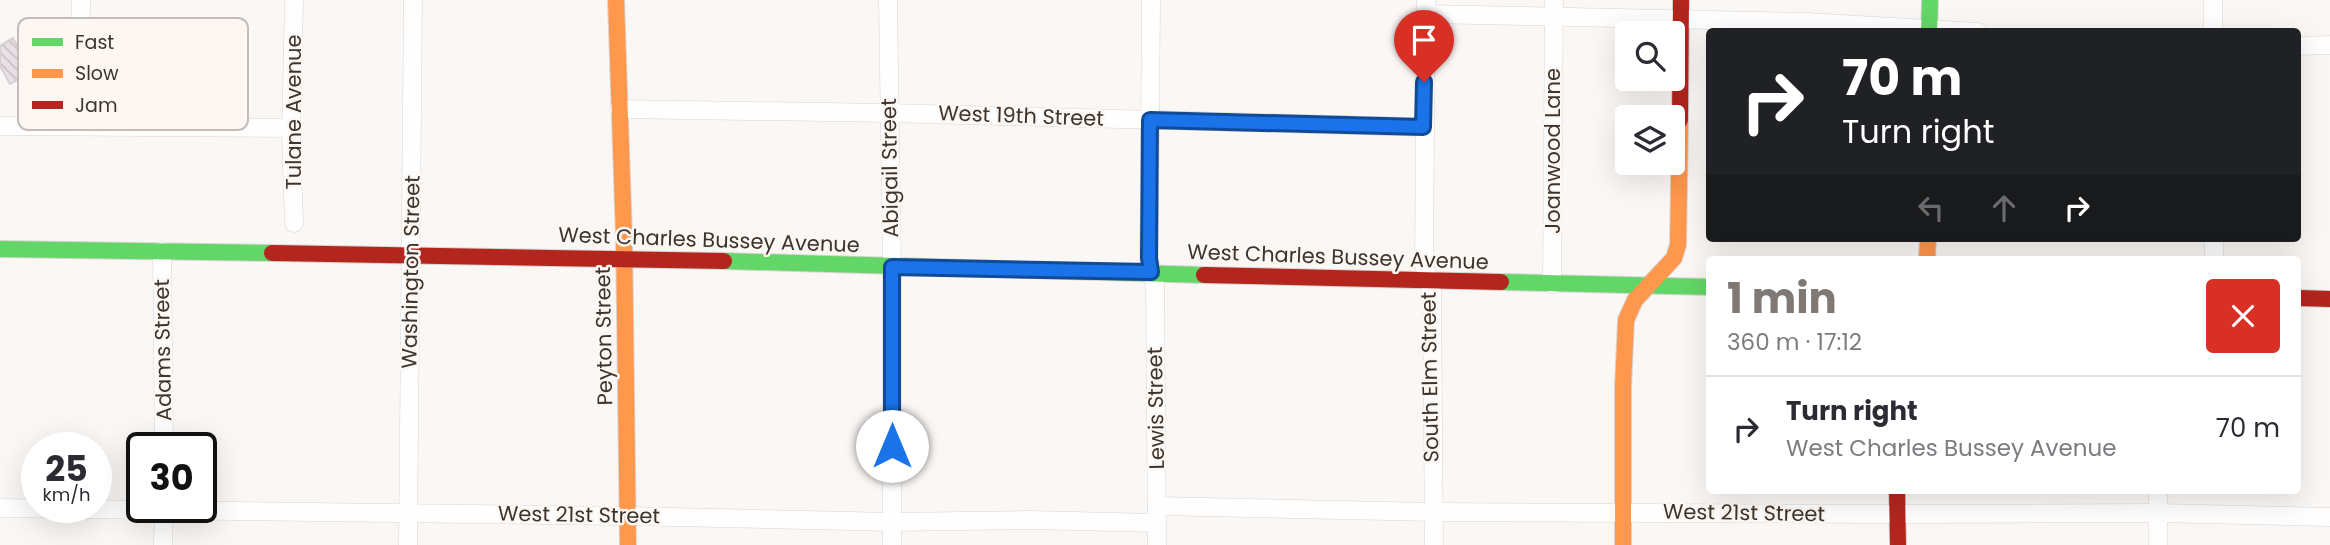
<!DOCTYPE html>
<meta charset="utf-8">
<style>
:root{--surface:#fff;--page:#f2f2f3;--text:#2b2b33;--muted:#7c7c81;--line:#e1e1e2;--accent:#7f7873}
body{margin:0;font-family:Poppins,sans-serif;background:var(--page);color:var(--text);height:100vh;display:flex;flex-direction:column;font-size:26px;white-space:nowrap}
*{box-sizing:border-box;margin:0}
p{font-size:23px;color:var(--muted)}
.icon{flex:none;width:38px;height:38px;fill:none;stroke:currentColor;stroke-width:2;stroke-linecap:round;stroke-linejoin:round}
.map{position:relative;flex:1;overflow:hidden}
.details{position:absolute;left:1706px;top:256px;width:595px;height:238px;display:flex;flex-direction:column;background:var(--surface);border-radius:7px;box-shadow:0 7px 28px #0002}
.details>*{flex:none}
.banner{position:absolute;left:1706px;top:28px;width:595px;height:214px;border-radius:7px;box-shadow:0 7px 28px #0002;background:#202124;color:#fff;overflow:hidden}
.controls{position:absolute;left:1615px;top:21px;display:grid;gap:14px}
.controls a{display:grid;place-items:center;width:70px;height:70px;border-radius:7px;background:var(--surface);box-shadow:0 7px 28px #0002;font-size:35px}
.speed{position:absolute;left:21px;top:432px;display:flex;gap:14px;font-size:35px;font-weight:700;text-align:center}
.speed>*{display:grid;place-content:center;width:91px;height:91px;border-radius:50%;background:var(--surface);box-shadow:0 7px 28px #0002;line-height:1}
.speed small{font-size:18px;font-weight:400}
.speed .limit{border:4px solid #111;border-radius:10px;background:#fff;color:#111}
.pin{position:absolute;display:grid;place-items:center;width:60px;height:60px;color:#fff;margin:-72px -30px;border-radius:50% 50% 50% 0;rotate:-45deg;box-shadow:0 0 7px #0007}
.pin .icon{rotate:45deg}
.me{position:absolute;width:77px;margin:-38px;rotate:0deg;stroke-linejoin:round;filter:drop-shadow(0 0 5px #0008)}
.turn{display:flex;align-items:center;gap:24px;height:147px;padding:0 21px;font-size:32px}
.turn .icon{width:91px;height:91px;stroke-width:2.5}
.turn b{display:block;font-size:49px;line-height:60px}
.lanes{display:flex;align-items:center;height:66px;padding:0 21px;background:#0003;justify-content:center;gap:35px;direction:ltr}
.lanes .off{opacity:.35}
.round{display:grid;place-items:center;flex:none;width:74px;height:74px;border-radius:7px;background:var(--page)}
.summary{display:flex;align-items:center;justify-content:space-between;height:119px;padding:0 21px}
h1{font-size:42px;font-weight:700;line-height:52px;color:var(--accent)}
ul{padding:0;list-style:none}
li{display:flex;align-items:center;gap:21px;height:105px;padding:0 21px;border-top:2px solid var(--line)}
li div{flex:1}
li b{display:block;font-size:26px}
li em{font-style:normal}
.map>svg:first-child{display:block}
.building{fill:url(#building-back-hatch);stroke:#d6d0d3;stroke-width:2}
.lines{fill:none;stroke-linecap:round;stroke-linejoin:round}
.street-casing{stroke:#d9d4d0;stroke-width:19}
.fast-casing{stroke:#d9d4d0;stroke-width:18}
.slow-casing{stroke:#d9d4d0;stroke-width:18}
.jam-casing{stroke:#d9d4d0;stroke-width:18}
.street{stroke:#fefefe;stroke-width:18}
.fast{stroke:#63d668;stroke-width:16}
.slow{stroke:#ff974d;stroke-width:16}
.jam{stroke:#b3261e;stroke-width:16}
.route-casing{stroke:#114b97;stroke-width:18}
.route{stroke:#1a73e8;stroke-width:12}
.labels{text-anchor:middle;stroke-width:5;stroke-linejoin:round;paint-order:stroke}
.street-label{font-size:21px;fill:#3d342d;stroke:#fcf7f3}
.key{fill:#fcf7f3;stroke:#c3bcb8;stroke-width:2}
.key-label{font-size:19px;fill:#3d342d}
</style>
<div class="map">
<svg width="2330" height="545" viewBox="0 0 2330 545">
<defs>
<pattern id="building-back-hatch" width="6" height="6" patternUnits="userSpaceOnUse" patternTransform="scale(1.75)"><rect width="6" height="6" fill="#e8e0e5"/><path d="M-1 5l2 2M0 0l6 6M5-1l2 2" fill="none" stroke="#c8c1c5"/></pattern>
</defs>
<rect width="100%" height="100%" fill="#faf7f5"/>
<polygon class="building" points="13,38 21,53 27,50 37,69 10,84 0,66 0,46"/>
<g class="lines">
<defs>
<g id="street">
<polyline points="888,0 892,267 892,545"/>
<polyline points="1151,0 1149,258 1155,285 1157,545"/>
<polyline points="1426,0 1424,265 1432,292 1434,545"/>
<polyline points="1425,14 1807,22 1978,32"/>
<polyline points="2213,32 2213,0"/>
<polyline points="2298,46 2330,45"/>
<polyline points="619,109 889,113 1423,127"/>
<polyline points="0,126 292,128"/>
<polyline points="80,126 81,0"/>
<polyline points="294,223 291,137 294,0"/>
<polyline points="162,251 164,448"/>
<polyline points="2214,259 2214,238"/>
<polyline points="1552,284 1554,0"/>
<polyline points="1157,506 1433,512 1898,514 2158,513 2330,517"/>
<polyline points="0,508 628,516 892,522 1030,520 1157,523"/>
<polyline points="163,545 164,508"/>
<polyline points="408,545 413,0"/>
<polyline points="2158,545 2158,490"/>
</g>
<g id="fast">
<polyline points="1929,32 1930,0"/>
<polyline points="0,249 272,253"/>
<polyline points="724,261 1204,275"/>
<polyline points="1501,282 1710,287"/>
</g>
<g id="slow">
<polyline points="616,0 624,237 628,545"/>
<polyline points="1927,259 1928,238"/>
<polyline points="1623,545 1623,387 1626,320 1635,300 1674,258 1678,245 1680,120"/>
</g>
<g id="jam">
<polyline points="1680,120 1681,0"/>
<polyline points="272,253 724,261"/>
<polyline points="1204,275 1501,282"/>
<polyline points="2298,298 2330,299"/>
<polyline points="1897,490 1898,545"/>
</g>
</defs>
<use href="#street" class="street-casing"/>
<use href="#fast" class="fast-casing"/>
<use href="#slow" class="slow-casing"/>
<use href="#jam" class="jam-casing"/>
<use href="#street" class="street"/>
<use href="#fast" class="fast"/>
<use href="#slow" class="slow"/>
<use href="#jam" class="jam"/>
</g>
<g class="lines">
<defs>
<polyline id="route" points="892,446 892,267 1151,272 1149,258 1150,120 1423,127 1424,82"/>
</defs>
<use href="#route" class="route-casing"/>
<use href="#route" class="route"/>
</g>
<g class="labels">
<g class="street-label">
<text transform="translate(294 112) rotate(-90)" y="7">Tulane Avenue</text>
<text transform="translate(1021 116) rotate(2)" y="7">West 19th Street</text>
<text transform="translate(1553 151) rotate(-90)" y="7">Joanwood Lane</text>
<text transform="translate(890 168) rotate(-91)" y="7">Abigail Street</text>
<text transform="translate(709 240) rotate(2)" y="7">West Charles Bussey Avenue</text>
<text transform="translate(1338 257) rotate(2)" y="7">West Charles Bussey Avenue</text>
<text transform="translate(411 272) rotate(-89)" y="7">Washington Street</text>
<text transform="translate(604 336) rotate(-91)" y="7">Peyton Street</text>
<text transform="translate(163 350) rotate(-91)" y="7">Adams Street</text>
<text transform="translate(1430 377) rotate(-91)" y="7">South Elm Street</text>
<text transform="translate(1156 408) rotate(-91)" y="7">Lewis Street</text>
<text transform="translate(1744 513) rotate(1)" y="7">West 21st Street</text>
<text transform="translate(579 515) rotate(1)" y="7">West 21st Street</text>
</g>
</g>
<rect x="18" y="18" width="230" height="112" rx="10" class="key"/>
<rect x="32" y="38" width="31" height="8" fill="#63d668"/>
<rect x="32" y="69" width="31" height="9" fill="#ff974d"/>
<rect x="32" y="101" width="31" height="8" fill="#b3261e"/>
<g class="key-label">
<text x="75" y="49">Fast</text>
<text x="75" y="80">Slow</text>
<text x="75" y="112">Jam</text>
</g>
</svg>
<div class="controls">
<a><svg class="icon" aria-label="search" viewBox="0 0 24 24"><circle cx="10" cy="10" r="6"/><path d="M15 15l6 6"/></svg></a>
<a><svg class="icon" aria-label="layers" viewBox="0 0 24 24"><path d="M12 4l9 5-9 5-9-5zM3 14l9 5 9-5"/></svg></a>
</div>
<div class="speed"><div>25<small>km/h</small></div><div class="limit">30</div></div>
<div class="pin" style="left:1424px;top:82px;background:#d93025"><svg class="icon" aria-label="arrive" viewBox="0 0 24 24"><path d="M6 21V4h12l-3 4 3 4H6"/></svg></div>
<svg class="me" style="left:892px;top:446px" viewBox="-20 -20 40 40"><circle r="19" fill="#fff"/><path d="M0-13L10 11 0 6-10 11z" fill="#1a73e8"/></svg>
<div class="banner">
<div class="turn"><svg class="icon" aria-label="right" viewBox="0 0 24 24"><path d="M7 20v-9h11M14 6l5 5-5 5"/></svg><div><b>70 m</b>Turn right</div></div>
<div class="lanes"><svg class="icon off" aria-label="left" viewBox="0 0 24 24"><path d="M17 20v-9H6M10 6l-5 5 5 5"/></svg><svg class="icon off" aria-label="ahead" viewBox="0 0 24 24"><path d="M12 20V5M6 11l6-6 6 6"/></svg><svg class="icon" aria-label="right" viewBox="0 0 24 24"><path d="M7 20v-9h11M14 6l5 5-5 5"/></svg></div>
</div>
<section class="details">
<div class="summary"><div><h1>1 min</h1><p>360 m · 17:12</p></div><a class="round" style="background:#d93025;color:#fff"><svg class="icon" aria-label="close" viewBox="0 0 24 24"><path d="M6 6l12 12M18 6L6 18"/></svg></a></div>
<ul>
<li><svg class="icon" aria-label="right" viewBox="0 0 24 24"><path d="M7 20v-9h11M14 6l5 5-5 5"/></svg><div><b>Turn right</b><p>West Charles Bussey Avenue</p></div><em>70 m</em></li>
</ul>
</section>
</div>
